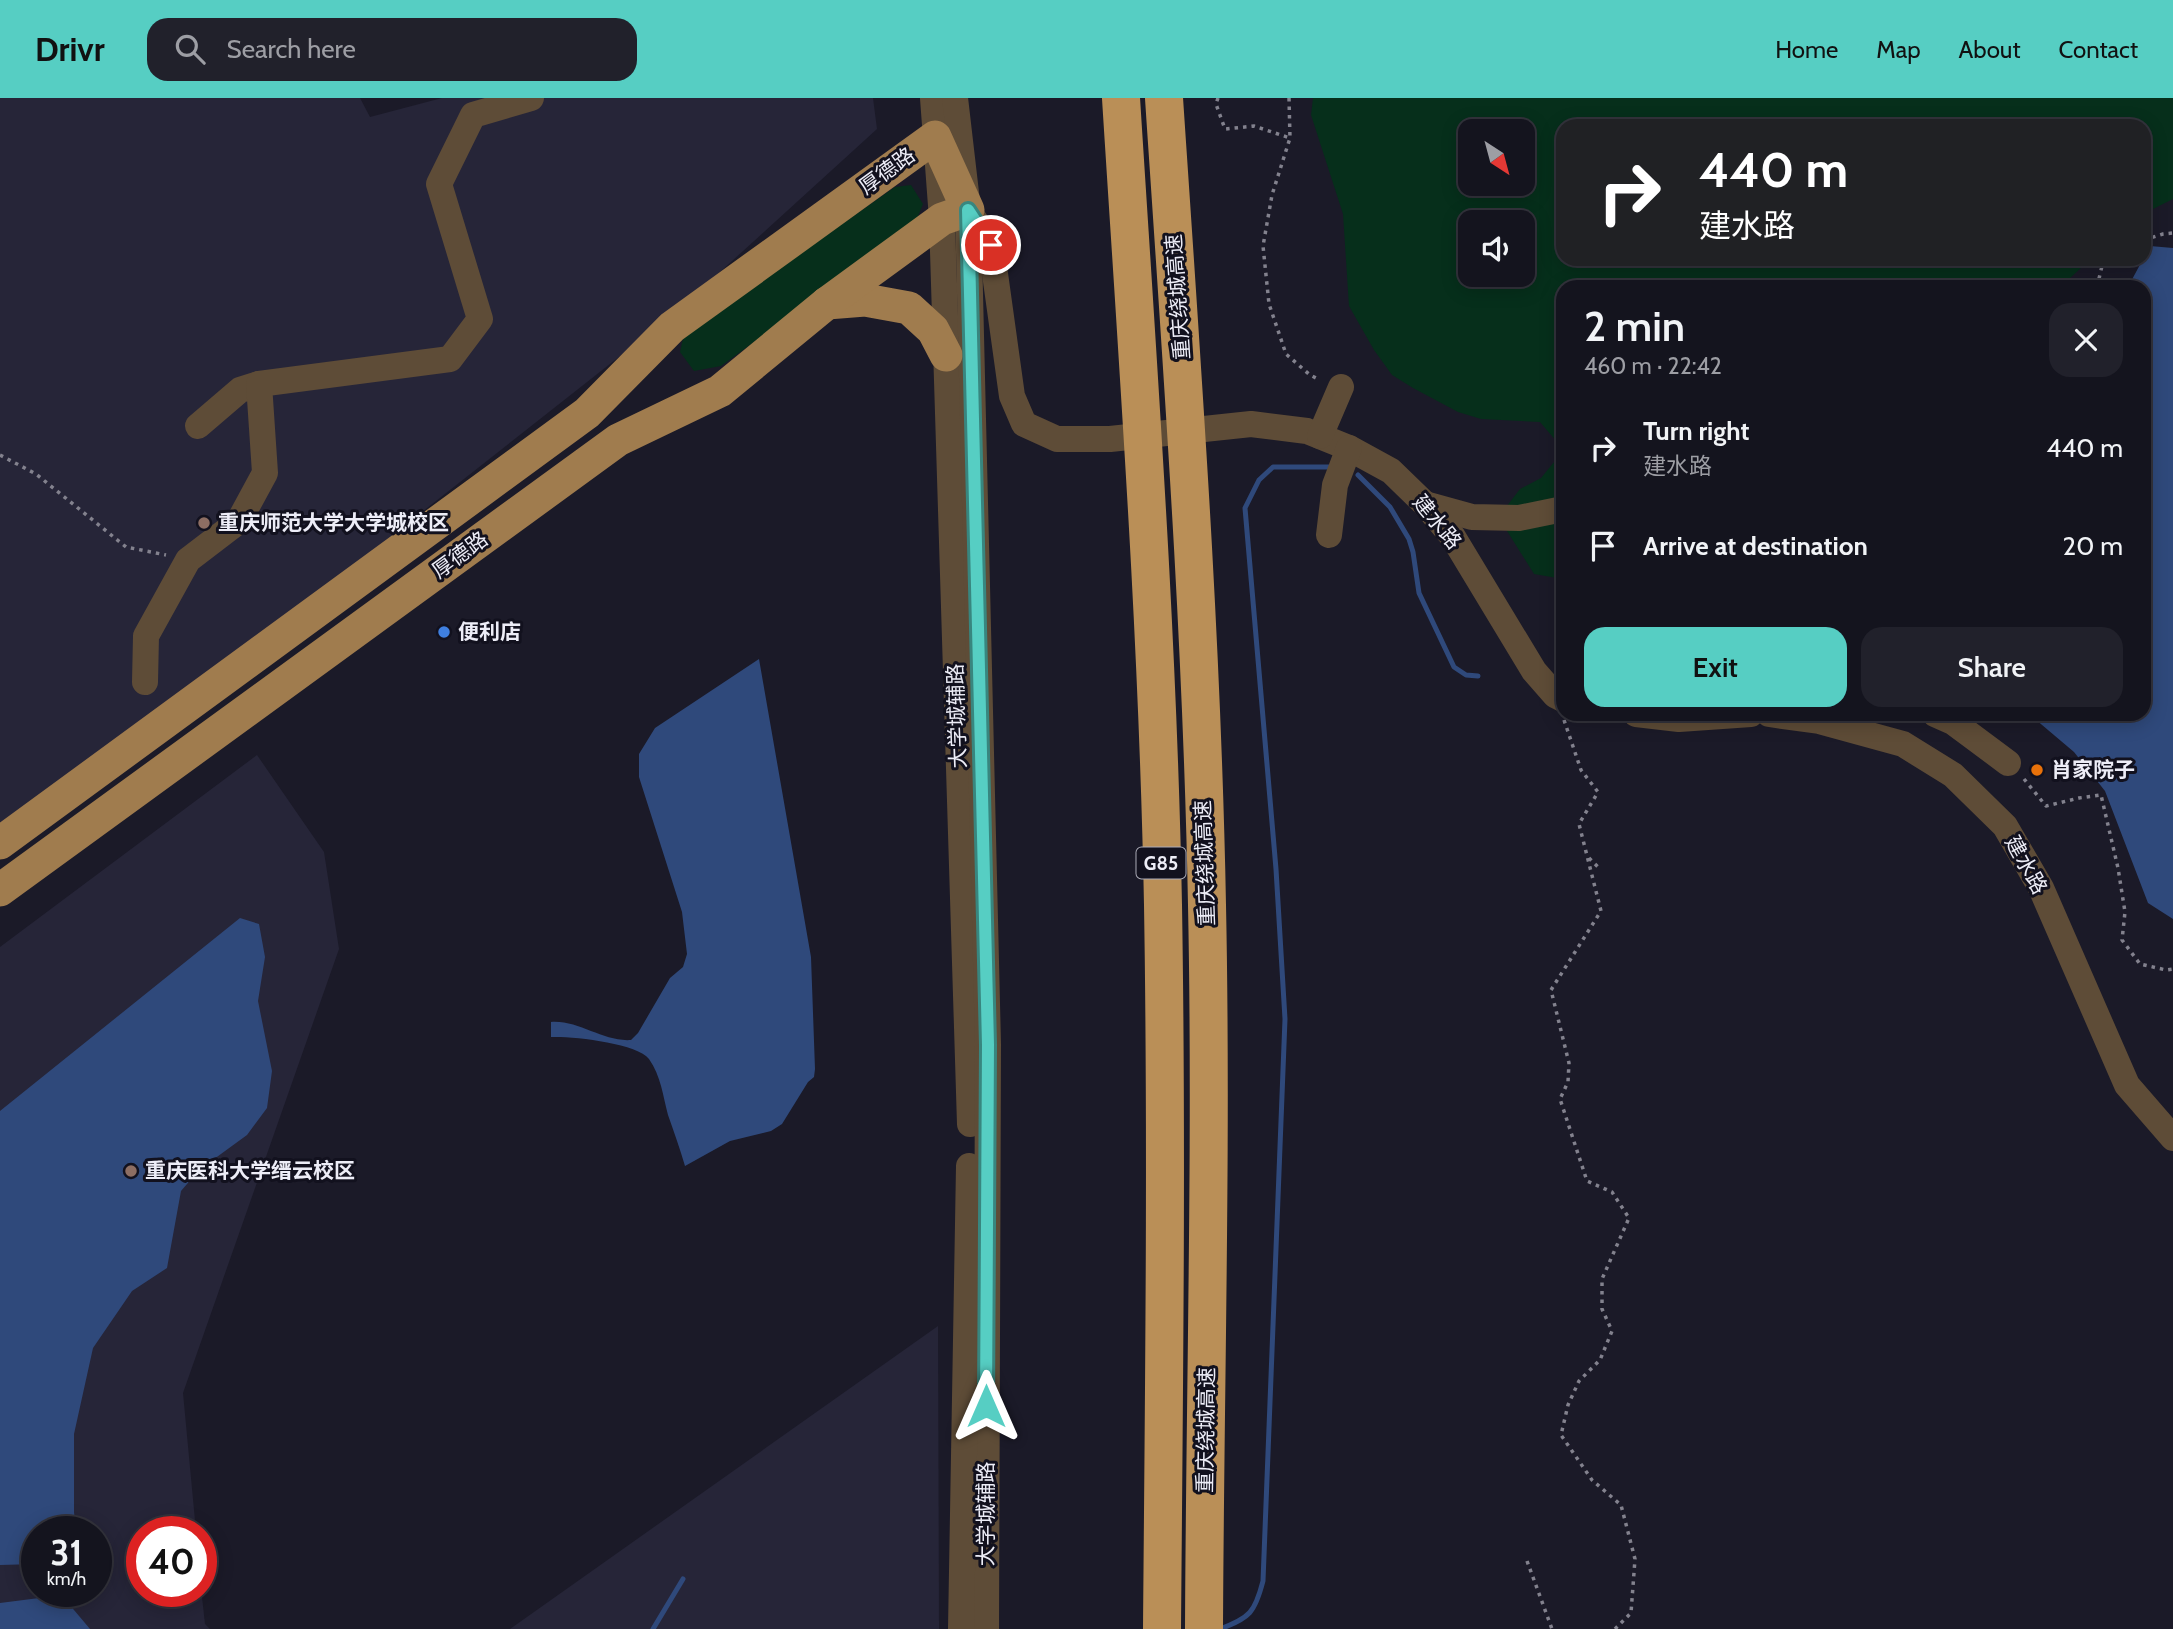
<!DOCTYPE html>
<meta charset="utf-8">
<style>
:root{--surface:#14141e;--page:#21212b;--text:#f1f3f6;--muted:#9d9ea4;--line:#33333c;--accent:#56cec3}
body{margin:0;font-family:Cabin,"Noto Sans SC",sans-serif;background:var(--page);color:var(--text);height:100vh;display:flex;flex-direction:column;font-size:26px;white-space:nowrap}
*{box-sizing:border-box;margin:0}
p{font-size:23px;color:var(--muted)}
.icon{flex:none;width:38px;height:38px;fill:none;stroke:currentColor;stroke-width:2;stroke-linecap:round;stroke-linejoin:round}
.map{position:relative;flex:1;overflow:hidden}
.details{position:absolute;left:1556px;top:182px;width:595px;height:441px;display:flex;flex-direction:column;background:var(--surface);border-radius:21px;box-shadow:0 4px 18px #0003,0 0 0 2px var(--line)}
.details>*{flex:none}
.banner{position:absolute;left:1556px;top:21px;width:595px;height:147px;border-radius:21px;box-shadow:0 4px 18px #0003,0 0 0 2px var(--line);background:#202124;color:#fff;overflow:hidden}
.needle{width:46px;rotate:144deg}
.buttons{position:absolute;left:1458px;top:21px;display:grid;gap:14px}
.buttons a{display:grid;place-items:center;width:77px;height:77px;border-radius:14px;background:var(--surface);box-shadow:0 4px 18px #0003,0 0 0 2px var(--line);font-size:35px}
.speed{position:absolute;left:21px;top:1418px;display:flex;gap:14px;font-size:35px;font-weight:700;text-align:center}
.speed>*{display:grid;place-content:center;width:91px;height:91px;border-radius:50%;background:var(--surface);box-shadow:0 4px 18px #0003,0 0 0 2px var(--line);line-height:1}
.speed small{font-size:18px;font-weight:400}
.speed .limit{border:10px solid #d22;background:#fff;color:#111}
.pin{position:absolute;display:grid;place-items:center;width:60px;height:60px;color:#fff;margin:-30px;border:4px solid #fff;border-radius:50%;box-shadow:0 2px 7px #0007}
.me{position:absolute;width:77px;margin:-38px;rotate:0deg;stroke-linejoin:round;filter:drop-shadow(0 0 5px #0008)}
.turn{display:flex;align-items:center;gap:24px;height:147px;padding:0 28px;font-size:32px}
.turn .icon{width:91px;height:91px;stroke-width:2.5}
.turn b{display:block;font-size:49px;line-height:60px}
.round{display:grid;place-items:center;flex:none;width:74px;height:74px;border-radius:21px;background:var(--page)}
.head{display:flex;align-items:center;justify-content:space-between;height:119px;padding:0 28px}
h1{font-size:42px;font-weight:600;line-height:52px}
.cta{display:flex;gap:14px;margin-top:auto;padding:14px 28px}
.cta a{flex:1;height:80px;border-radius:21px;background:var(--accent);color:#111;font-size:28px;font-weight:600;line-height:80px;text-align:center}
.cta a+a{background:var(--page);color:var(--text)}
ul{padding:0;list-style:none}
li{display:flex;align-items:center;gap:21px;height:98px;padding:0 28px}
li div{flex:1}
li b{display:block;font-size:26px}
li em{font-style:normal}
header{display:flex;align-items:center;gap:42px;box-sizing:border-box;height:98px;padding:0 35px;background:var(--accent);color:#111}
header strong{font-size:33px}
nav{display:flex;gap:38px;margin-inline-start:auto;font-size:24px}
.search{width:490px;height:63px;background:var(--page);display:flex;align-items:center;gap:18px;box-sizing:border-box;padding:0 24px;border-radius:21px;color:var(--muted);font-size:26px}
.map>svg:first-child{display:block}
.built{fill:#262538;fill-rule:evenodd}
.green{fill:#062f1b;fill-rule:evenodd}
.water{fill:#2f497b}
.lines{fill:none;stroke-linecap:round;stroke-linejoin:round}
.stream{stroke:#2f497b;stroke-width:5}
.path{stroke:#83828e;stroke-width:3.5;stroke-dasharray:3.5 5;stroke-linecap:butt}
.minor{stroke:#5e4c37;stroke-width:26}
.major{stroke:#a07c4e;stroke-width:33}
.highway{stroke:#ba8f57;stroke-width:38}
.route-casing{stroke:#38867f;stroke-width:18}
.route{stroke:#56cec3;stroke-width:12}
.education-dot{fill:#8d6e63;stroke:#12111e;stroke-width:2.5}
.shop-dot{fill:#3f7fe0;stroke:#12111e;stroke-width:2.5}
.food-dot{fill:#e8710a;stroke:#12111e;stroke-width:2.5}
.labels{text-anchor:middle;stroke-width:6;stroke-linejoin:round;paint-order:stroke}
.shield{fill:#12111e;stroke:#ababb6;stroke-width:2}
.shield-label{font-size:19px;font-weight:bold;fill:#ededf7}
.street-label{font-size:21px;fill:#ededf7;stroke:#12111e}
.poi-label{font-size:21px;font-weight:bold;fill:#ededf7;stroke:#12111e;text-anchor:start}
</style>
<header>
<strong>Drivr</strong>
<div class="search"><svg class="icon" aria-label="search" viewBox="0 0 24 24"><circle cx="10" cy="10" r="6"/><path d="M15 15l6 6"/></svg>Search here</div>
<nav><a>Home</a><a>Map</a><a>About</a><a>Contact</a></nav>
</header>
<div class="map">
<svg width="2173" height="1531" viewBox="0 0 2173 1531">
<rect width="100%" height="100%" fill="#1b1a28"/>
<g class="built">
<polygon points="0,0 360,0 370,19 442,0 873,0 877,31 676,214 140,636 0,736"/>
<path d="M257 657 324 754 339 851 183 1295 196 1433H142V1493H201V1490L205 1526 210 1531H0V849ZM37 1433H96V1493H37Z"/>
<polygon points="938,1228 939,1531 510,1531"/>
</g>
<g class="green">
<path d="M1313 0H2173V101L2151 112 2144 118V28H1563V161H2091L2060 189H1563V351L1540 324 1481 321 1458 314 1413 290 1392 277 1374 252 1349 208 1343 116 1311 17ZM1470 33H1522V86H1470ZM1470 124H1522V177H1470Z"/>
<polygon points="911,87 923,106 914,128 721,268 694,273 680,254 684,236 895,89"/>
<polygon points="1563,353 1563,481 1534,476 1507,433 1503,413 1520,391 1541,380"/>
</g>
<g class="water">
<polygon points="2150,148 2173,150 2173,821 2148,805 2105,693 2074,654 2035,621 2020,616 2144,616 2144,189 2128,189"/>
<path d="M759 561 811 859 815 971 814 979 808 984 782 1026 771 1033 730 1043 685 1068C680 1051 674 1034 668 1017 663 998 661 978 649 961 637 945 572 938 551 939V924C579 922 603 944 631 942L638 935 670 880 683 869 687 856 682 814 639 679V656L655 630Z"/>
<polygon points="240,820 259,826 265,859 258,903 272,973 267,1010 247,1037 199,1072 181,1093 167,1170 132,1193 93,1250 74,1336 74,1414 76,1433 37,1433 37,1466 0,1467 0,1013"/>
<polygon points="47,1499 63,1499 90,1531 0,1531 0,1505"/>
</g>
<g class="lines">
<g class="stream">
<polyline points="1358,377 1390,409 1409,441 1413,454 1419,495 1454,569 1466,577 1478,578"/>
<polyline points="47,1493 47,1499"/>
<polyline points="653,1531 683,1481"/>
<path d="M1220 1531C1250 1520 1255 1514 1263 1483L1285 921 1276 771 1245 410 1259 382 1273 369H1332"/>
</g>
<g class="path">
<polyline points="1218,0 1216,6 1225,31 1254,28 1290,40"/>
<polyline points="1289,0 1290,40 1272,97 1263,148 1269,206 1286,256 1310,277 1320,282"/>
<polyline points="2144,142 2163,136 2173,135"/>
<polyline points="2097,189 2102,168 2112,161"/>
<polyline points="0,357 36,376 126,449 166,457"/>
<polyline points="1564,622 1581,672 1598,694 1579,726 1601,813 1551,892 1569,965 1568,984 1560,1001 1587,1083 1612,1094 1629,1120 1602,1181 1602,1211 1612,1233 1600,1262 1579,1283 1568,1307 1561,1337 1592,1382 1621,1407 1635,1461 1631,1515 1615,1531"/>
<polyline points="2024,681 2046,708 2079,700 2101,697 2118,770 2125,814 2122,842 2140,866 2166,872 2173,871"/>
<polyline points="1589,760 1600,771"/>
<polyline points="1527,1463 1552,1531"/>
</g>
<g class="minor">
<polyline points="933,0 942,121 970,1026"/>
<polyline points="955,0 968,112 988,947 986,1531"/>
<polyline points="968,112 991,147 1012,298 1024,326 1057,341 1110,341 1251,326 1307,333 1349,350 1391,373 1425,406 1453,439 1534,573 1555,597 1563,601"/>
<polyline points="198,328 240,292 259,286"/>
<polyline points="1320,338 1341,289"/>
<polyline points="1425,406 1472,419 1519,420 1563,411"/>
<polyline points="1329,437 1335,387 1349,350"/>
<polyline points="145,584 146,538 188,462 239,423 265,375 259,286 450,261 480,221 439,86 473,17 531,0"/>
<polyline points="1636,616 1679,621 1751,616"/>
<polyline points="1769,616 1819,623 1903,646 1953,677 2005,728 2041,790 2127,987 2173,1040"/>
<polyline points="1935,616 1953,624 2008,665"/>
<polyline points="961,1531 969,1068"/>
</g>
<g class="major">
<polyline points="827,205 865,202 909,210 933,232 946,257"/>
<polyline points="0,745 587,315 672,229 935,39 968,112 942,121 827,205 720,293 618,342 0,792"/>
</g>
<g class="highway">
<path d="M1121 0C1138 269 1158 538 1163 807 1167 1049 1164 1290 1162 1531"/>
<path d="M1164 0C1182 269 1202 538 1207 807 1212 1048 1205 1290 1204 1531"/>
</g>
</g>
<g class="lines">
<defs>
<polyline id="route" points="986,1308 988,947 968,112 991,147"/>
</defs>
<use href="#route" class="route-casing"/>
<use href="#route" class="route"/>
</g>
<g class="education-dot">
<circle cx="204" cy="425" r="7"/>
<circle cx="131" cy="1073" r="7"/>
</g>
<circle class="shop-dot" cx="444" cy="534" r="7"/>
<circle class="food-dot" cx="2037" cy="672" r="7"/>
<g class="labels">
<rect class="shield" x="1136.5" y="749.5" width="49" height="31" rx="5"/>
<g class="shield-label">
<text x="1161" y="772">G85</text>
</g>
<g class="street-label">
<text transform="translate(887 73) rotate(-36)" y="7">厚德路</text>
<text transform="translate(1178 199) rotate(-94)" y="7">重庆绕城高速</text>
<text transform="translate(1437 424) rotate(51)" y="7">建水路</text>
<text transform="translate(460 457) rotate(-36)" y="7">厚德路</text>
<text transform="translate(957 618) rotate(-92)" y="7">大学城辅路</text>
<text transform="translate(1205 765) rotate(-92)" y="7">重庆绕城高速</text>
<text transform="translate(2026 767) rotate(61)" y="7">建水路</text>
<text transform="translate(1206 1332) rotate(-89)" y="7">重庆绕城高速</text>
<text transform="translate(986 1416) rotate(-90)" y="7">大学城辅路</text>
</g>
<g class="poi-label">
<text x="218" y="432">重庆师范大学大学城校区</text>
<text x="458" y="541">便利店</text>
<text x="2051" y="679">肖家院子</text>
<text x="145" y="1080">重庆医科大学缙云校区</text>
</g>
</g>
</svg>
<div class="buttons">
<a><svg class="needle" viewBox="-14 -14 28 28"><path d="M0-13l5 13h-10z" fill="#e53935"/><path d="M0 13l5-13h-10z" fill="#9d9ea4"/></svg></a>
<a><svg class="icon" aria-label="sound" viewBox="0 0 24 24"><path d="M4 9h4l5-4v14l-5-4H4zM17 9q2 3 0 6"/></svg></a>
</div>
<div class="speed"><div>31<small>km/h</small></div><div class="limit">40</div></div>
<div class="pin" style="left:991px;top:147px;background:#d93025"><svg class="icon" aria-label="arrive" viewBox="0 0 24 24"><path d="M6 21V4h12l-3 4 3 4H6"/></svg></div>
<svg class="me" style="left:986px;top:1308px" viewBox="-20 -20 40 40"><path d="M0-17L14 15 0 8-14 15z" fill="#56cec3" stroke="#fff" stroke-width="4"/></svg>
<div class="banner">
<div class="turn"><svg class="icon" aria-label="right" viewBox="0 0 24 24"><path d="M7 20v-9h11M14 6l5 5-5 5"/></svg><div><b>440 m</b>建水路</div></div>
</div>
<section class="details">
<div class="head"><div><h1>2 min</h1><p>460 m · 22:42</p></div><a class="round"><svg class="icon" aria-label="close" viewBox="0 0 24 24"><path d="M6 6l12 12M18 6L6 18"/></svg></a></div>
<ul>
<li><svg class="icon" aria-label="right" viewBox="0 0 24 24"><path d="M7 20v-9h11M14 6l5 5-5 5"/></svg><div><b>Turn right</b><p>建水路</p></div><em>440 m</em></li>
<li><svg class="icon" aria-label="arrive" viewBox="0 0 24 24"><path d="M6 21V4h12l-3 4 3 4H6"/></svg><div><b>Arrive at destination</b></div><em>20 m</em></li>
</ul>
<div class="cta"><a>Exit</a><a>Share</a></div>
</section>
</div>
